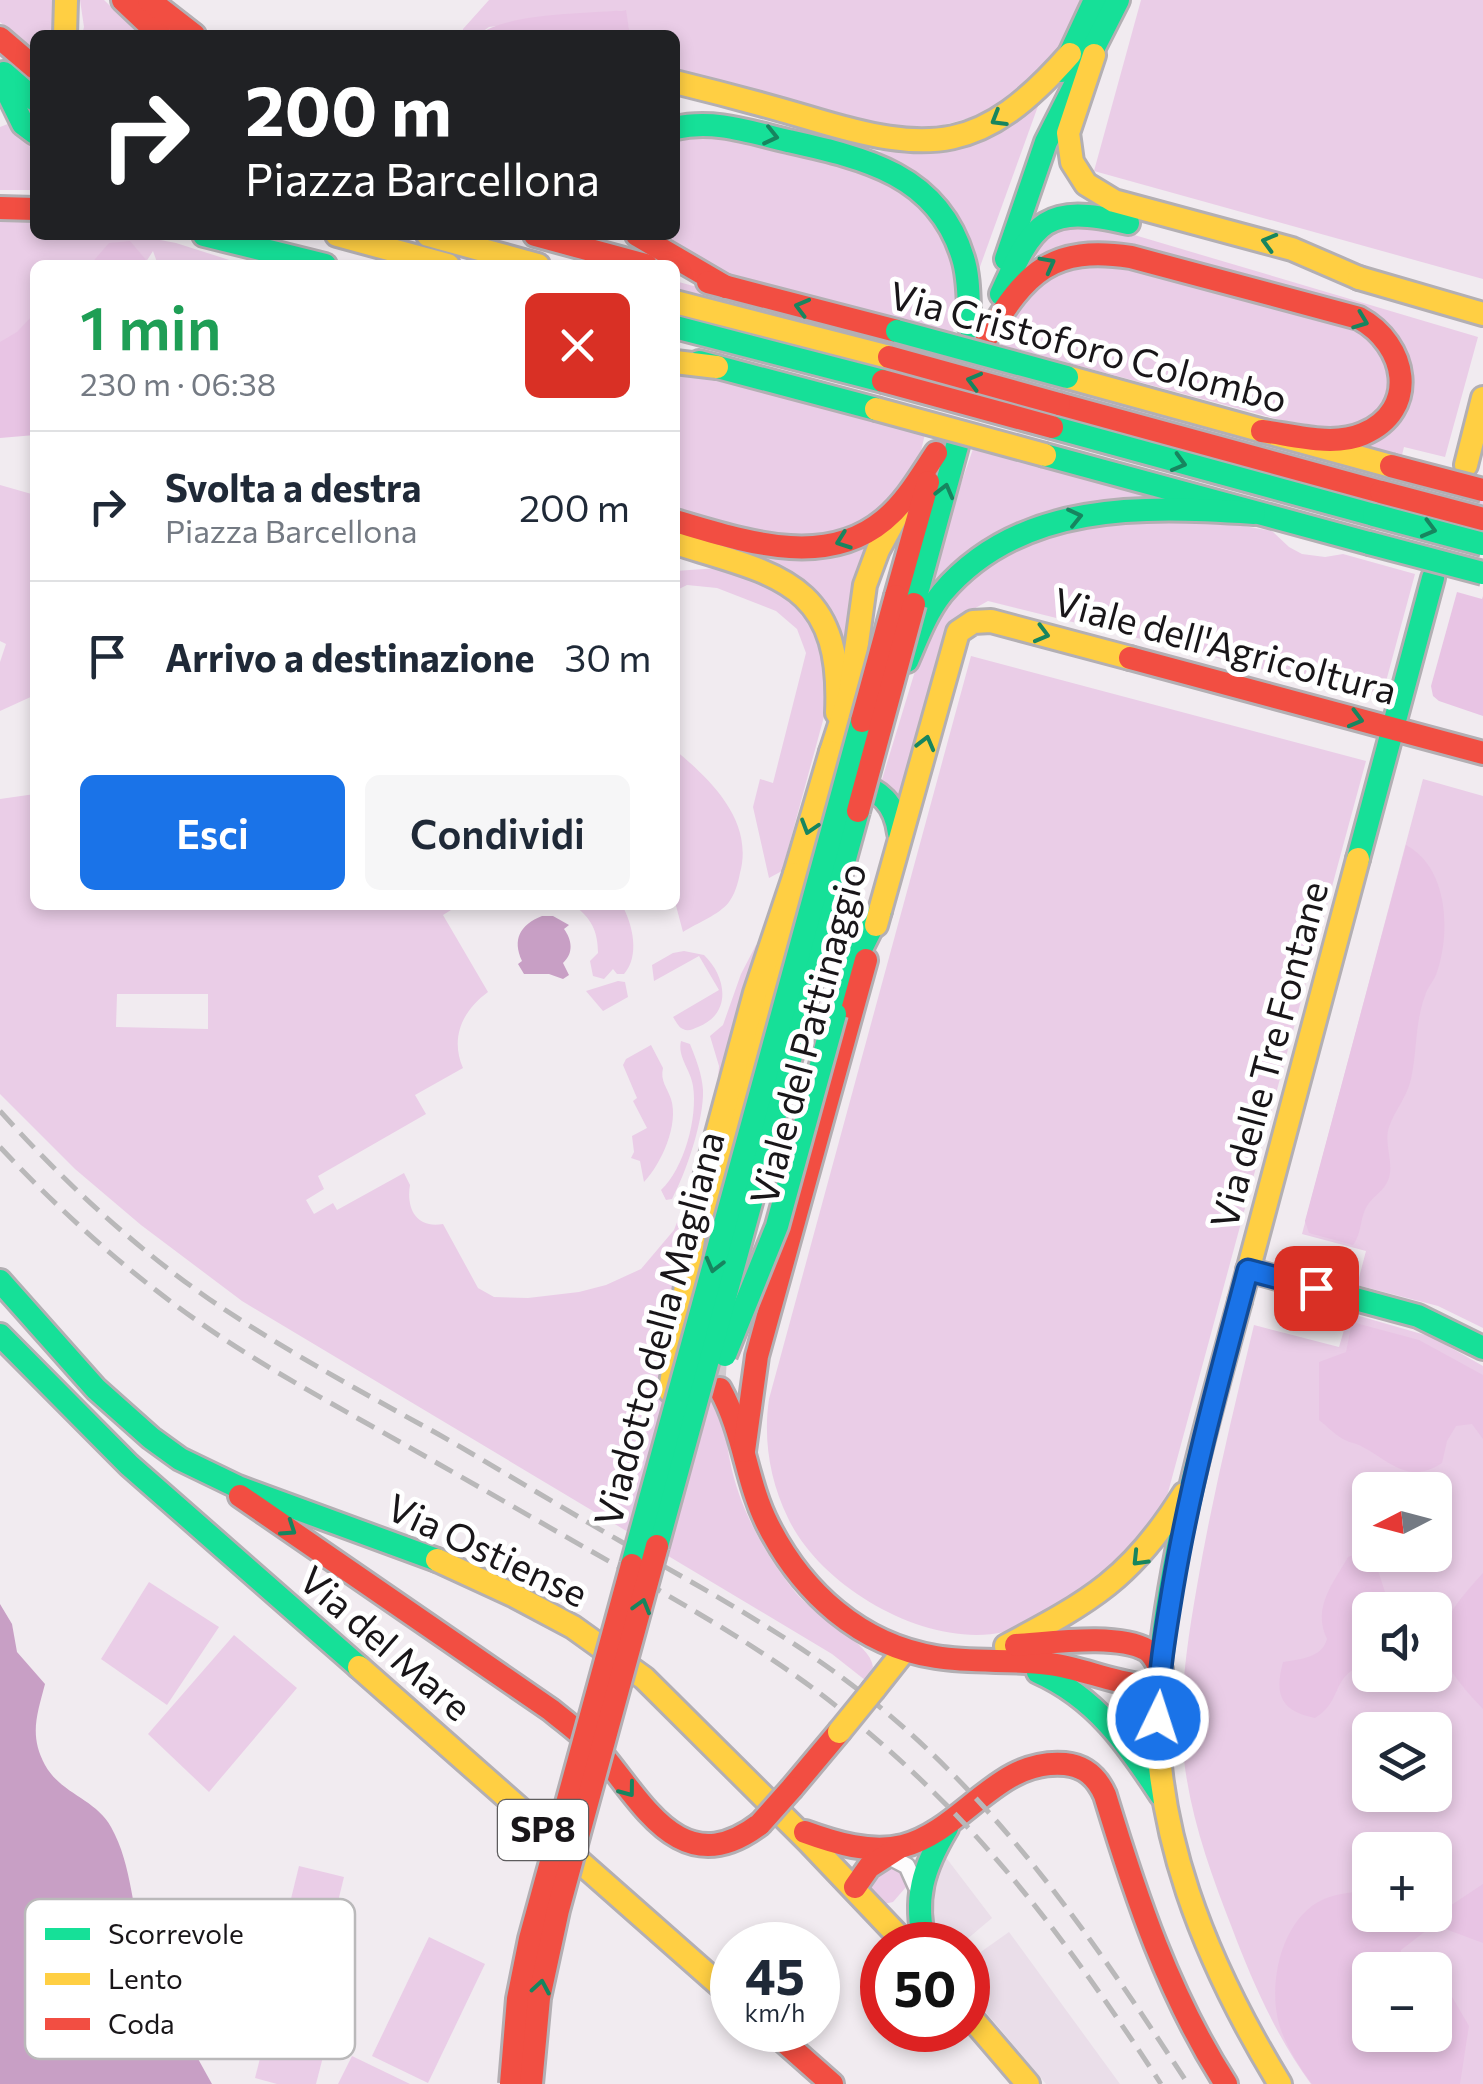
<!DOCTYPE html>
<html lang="it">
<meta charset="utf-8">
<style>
:root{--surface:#fff;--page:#f6f6f7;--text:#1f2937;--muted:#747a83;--line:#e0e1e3;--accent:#1a73e8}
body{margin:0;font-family:Commissioner,sans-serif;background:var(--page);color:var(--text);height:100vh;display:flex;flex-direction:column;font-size:38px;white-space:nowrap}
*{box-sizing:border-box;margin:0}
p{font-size:32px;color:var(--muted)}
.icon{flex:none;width:55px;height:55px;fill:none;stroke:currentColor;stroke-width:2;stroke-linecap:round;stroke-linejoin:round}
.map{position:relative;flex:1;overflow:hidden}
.side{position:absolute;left:30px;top:260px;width:650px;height:650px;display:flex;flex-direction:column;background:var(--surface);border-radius:15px;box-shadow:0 5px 15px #0003}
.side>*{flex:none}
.guide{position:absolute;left:30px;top:30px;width:650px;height:210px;border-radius:15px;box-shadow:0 5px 15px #0003;background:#202124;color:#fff;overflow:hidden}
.needle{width:65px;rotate:264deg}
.tools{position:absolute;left:1352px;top:1472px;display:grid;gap:20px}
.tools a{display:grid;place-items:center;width:100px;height:100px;border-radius:15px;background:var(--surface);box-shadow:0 5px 15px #0003;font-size:50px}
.speed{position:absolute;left:710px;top:1922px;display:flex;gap:20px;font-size:50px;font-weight:700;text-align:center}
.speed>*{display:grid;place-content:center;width:130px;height:130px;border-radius:50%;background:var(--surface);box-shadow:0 5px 15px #0003;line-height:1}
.speed small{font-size:25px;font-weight:400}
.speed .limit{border:15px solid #d22;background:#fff;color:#111}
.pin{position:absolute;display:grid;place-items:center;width:85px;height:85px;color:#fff;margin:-42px;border-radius:20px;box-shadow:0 5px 15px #0006}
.me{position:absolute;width:110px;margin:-55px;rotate:4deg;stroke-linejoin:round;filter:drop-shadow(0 0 8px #0008)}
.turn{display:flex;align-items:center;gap:35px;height:210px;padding:0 50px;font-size:45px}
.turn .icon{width:130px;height:130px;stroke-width:2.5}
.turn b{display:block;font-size:70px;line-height:85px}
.round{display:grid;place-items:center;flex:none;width:105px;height:105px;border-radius:15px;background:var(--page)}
.headline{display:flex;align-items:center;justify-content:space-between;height:170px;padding:0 50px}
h1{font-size:60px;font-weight:600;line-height:75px;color:#1e9e55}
.cta{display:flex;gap:20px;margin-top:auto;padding:20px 50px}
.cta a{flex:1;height:115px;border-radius:15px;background:var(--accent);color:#fff;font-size:40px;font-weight:600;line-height:115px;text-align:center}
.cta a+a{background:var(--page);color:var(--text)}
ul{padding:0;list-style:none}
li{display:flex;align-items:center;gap:30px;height:150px;padding:0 50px;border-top:2px solid var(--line)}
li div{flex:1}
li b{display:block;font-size:38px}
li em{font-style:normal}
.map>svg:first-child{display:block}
.built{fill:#eadee9}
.green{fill:#eacde7;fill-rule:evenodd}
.forest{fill:#e8c4e4;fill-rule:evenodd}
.water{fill:#c89fc5}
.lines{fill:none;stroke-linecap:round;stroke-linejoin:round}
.secondary-tunnel{stroke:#d1cbd0;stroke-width:22;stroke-dasharray:22 11;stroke-linecap:butt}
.street-casing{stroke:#b3afb3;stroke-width:20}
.fast-casing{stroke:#b3afb3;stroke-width:28}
.slow-casing{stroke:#b3afb3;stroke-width:28}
.jam-casing{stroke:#b3afb3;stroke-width:28}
.street{stroke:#fdfcfd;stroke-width:15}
.fast{stroke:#16e098;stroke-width:22}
.slow{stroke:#ffcf43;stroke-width:22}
.jam{stroke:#f24e42;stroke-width:22}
.rail{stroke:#b9b8b9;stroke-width:5;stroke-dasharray:20 10;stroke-linecap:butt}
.fast-bridge-casing{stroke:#b3afb3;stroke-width:28;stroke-linecap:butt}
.slow-bridge-casing{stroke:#b3afb3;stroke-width:28;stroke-linecap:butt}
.jam-bridge-casing{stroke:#b3afb3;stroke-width:28;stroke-linecap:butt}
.fast-bridge{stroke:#16e098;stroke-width:22}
.slow-bridge{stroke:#ffcf43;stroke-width:22}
.jam-bridge{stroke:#f24e42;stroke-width:22}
.oneway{stroke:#17855f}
.route-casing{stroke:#114b97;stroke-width:25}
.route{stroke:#1a73e8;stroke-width:18}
.labels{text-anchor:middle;stroke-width:10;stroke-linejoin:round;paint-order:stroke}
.shield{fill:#fff;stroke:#5e5c5e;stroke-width:2.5}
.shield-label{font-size:35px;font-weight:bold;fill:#191619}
.street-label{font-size:38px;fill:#191619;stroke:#fff}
.key{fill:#fff;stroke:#bab9ba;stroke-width:2.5}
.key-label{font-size:28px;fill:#191619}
</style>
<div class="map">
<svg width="1483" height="2084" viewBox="0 0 1483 2084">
<rect width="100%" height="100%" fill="#f1ebf0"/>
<g class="built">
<polygon points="944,1855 992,1918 960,1945 934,1945 942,1935 940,1927 934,1928 928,1923 927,1896 935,1869"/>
<polygon points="1009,1932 1120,2084 1046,2084 968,1991 968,1961"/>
</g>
<g class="green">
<polygon points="0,0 54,0 51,35 35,35 35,51 0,22"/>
<polygon points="80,0 104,0 140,35 82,35 84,27"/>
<polygon points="489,0 1085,0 1062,49 992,112 936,127 892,127 675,68 675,35 630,35 625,10 489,27 478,35 462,35 463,29"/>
<polygon points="1141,0 1483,0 1483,279 1094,171"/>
<polygon points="1042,95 977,275 879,152"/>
<polygon points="13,122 35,141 35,190 0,190 0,127"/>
<polygon points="699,132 853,166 916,197 951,250 958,300 953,332 737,277 648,235 675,235 675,136"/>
<polygon points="0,222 35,222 35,235 134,235 176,243 245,265 158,265 153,251 144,265 35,265 35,385 0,391"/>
<polygon points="1094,223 1478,337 1445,457 1404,447 1401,459 1356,448 1377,438 1402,341 1138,249 1041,258 1032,255 1047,232"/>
<path d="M1087 259 1356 325 1388 351 1387 403 1350 430 1285 421 1001 345C1014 284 1036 284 1087 259Z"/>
<polygon points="675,281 1483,498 1483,509 675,289"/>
<polygon points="675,373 724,378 925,434 921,451 906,482 866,524 802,543 675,512"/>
<polygon points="973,449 1168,499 1072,510 923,608 947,524"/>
<polygon points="0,485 35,495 35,667 32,676 35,695 0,711 0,662 6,644 0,641"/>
<polygon points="1198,518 1272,531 1289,547 1302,554 1325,557 1343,554 1415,574 1384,689 1371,696 988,601 961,616 901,802 880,786 926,635 977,567 1058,528"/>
<polygon points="873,538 843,664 756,551"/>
<polygon points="719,568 770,582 810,618 831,691 782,871 769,878 753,807 760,779 773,783 806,653 797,629 776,611 717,588 687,585 675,591 675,571"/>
<path d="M971 656 1366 761 1163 1511C1152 1527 1142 1547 1129 1562 1117 1575 1051 1615 1033 1624 1024 1628 1013 1630 1004 1632 927 1649 821 1588 788 1518 770 1481 763 1440 769 1399Z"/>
<path d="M675 750C711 780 754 821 740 873 738 883 735 894 729 902 719 915 697 923 683 932L675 902Z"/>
<polygon points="1423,779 1483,796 1483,1328 1438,1306 1357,1285 1366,1251 1302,1234"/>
<path d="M35 794V905H459L443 915 488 992C462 1011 450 1038 463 1068L415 1095 426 1114 318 1176 324 1189 306 1200 314 1214 333 1203 337 1210 404 1173 410 1185C406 1208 416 1229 443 1224L478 1288 494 1297 528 1298 579 1292 606 1285 641 1269 674 1230 694 1178 717 1092 719 1066 710 1036 723 1025 741 974 756 945 762 946 696 1183 714 1394C726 1419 725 1435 730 1461 739 1508 766 1557 796 1593 814 1615 871 1643 873 1667L865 1680 832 1654 242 1301 141 1225 75 1169 0 1094V799ZM208 994V1029L116 1027 117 994Z"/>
<path d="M573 905H622C633 925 640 956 624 974H617L613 969 604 979 593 976 590 961 598 953C598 931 591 917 573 905Z"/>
<path d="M684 951 704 955C726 976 733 1013 698 1027 693 1029 688 1032 683 1029 679 1028 675 1020 673 1017L719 990 699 956 654 981 652 965 673 953Z"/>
<polygon points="618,981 625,982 628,997 603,1011 586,991"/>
<path d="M681 1041 690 1044C696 1059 702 1074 703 1090 704 1120 686 1173 672 1199L666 1200 661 1190C684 1169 698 1117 693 1086 691 1070 677 1057 681 1041Z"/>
<path d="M651 1045 663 1068C660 1081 667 1087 671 1099 679 1124 662 1163 644 1182L640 1161 631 1158 634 1152 632 1136 647 1128 633 1101 637 1098 623 1065 626 1059Z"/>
<path d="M1349 1313 1432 1337 1483 1366V2084H1311C1277 2038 1252 1981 1232 1928 1211 1874 1191 1819 1184 1760 1178 1702 1187 1643 1197 1586 1212 1498 1233 1412 1254 1325L1339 1347ZM1370 1490H1435V1555H1370ZM1370 1610H1435V1675H1370ZM1370 1730H1435V1795H1370ZM1370 1850H1435V1915H1370ZM1370 1970H1435V2035H1370Z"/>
<polygon points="149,1582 219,1627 167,1705 101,1659"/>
<polygon points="234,1635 297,1688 209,1792 148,1734"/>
<polygon points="890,1865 903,1873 906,1887 893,1902 884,1904 867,1885 868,1875"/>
<polygon points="299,1866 344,1877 320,1975 275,1964"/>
<polygon points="429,1937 485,1964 428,2083 372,2056"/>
<polygon points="282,1972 341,1987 316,2084 277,2084 255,2078"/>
<polygon points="352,2056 410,2084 338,2084"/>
</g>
<g class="forest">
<path d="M626 10 630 35H478C511 12 585 14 626 10Z"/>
<polygon points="130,241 146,260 146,265 90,265 109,243"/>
<polygon points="35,313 35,435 0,438 0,342 17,332"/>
<polygon points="1457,592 1482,599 1483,596 1483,716 1439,701 1433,696 1431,686"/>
<path d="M1406 845C1449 868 1451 934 1436 975 1433 982 1427 988 1425 996 1415 1022 1417 1052 1411 1079 1407 1097 1395 1110 1389 1127 1384 1142 1392 1158 1390 1173 1388 1188 1377 1193 1369 1203 1359 1216 1363 1232 1353 1245L1309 1233 1305 1221Z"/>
<path d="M1352 1322 1419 1340 1483 1375V1439L1472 1424 1456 1426 1447 1441 1442 1463C1408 1485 1391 1462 1361 1446 1356 1443 1350 1443 1345 1440 1336 1436 1327 1426 1319 1420V1362L1346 1352Z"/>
<path d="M1365 1551C1380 1565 1383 1590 1391 1610H1370V1663C1329 1673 1345 1700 1315 1718 1281 1711 1274 1695 1283 1662 1300 1659 1322 1658 1327 1639 1312 1607 1333 1584 1348 1557Z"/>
<path d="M1483 1573V1709C1427 1650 1428 1633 1483 1573Z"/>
<polygon points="1483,1884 1483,1943 1448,1930 1440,1922 1444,1910"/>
<path d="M1370 1890V1915H1432L1427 1930 1401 1950 1400 1959 1410 1969 1426 1965 1436 1969 1469 2026 1460 2084H1312C1300 2068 1288 2049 1281 2030 1266 1989 1280 1918 1324 1899 1339 1893 1355 1892 1370 1890ZM1370 1970H1435V2035H1370Z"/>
</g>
<g class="water">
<path d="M542 916H553L569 925 564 929C572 940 574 953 563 963L569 975 563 979 549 974H524L518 964 522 961C512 939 520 925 542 916Z"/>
<path d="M0 1604 12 1624 17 1652 45 1684C37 1715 29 1735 45 1765 61 1794 96 1799 111 1827 133 1866 131 1912 146 1953 163 1998 189 2042 212 2084H0Z"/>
</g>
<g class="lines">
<polyline class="secondary-tunnel" points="709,1373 726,1374"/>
<defs>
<polyline id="street" points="888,1856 907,1866 916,1886"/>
<g id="fast">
<polyline points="1062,71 1095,0"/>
<polyline points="4,73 35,100"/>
<polyline points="0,77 23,124 35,133"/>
<path d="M675 128C714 119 750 132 788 141 864 158 938 174 963 258 970 280 968 304 970 327"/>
<polyline points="204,235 325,265"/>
<polyline points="1006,259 1046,142 1118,0"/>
<path d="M1001 294C1034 221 1045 203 1128 223"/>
<polyline points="675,327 883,381"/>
<polyline points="699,362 876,409"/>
<polyline points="1052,427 1374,515"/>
<polyline points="1045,455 1369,543"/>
<polyline points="914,604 957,446"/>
<path d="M907 661C917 638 926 613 942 593 1020 501 1143 506 1254 513"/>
<path d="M852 781C880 790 895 803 899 833"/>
<polyline points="1358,859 1433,578"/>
<polyline points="835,1014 848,975 880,911"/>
<polyline points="1248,1270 1418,1316 1483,1348"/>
<polyline points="0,1281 96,1389 151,1438 180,1459 238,1487 437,1560"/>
<polyline points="0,1335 129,1465 359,1667"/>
<path d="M1038 1672C1096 1698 1127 1743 1161 1795"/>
<path d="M1158 1683C1169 1553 1206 1426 1240 1301"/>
<path d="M925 1945C913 1899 923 1868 947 1828"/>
</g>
<g id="slow">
<polyline points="65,35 66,0"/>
<polyline points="1094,55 1068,133 1072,162 1086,184 1114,201 1292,249 1359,278"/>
<path d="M675 82C720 93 765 105 809 118 931 155 982 154 1070 54"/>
<polyline points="337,235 448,265"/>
<polyline points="428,235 538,265"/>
<polyline points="1359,278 1483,314"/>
<polyline points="675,302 889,357"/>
<polyline points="675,362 717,367"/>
<polyline points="1067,377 1391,466"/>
<polyline points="1466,465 1483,398"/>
<path d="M675 543C778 575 843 582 837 713"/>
<polyline points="831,752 850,694 865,585 878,550 897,515"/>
<polyline points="876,925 958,632 973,622 991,621 1130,658"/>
<polyline points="714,1210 784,953 795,874 831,752"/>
<polyline points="1240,1301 1358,859"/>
<polyline points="670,1391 699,1200 755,993 795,874"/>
<polyline points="437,1560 513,1595 573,1627 644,1678 809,1842 907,1945"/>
<path d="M1006 1646C1091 1601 1132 1578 1184 1494"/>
<polyline points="359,1667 732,1996"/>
<path d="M1158 1683C1149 1827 1206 1963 1280 2084"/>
<polyline points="874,1689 904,1651"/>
<polyline points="968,2014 1028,2084"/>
</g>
<g id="jam">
<polyline points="123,0 160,35"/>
<polyline points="149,0 194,35"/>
<polyline points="0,38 35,68"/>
<polyline points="0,208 35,209"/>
<polyline points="535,235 646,265"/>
<polyline points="637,235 726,287"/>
<polyline points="708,282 897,331"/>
<path d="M987 337C1026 272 1052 245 1131 257L1359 318C1407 344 1420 410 1363 434 1333 447 1293 435 1262 431"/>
<polyline points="1059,404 1381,492"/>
<path d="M675 521C741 540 824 570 884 520 906 502 920 477 936 453"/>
<polyline points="896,596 928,482"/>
<polyline points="1130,658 1483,753"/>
<path d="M720 1389C744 1432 746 1482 768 1525 802 1592 860 1645 936 1657 973 1663 1012 1659 1050 1664 1080 1668 1109 1681 1139 1685L1152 1682 1161 1670"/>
<polyline points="744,1451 757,1356 866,960"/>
<path d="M240 1496 551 1710C569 1725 589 1739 604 1757 645 1807 684 1882 760 1824"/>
<path d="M1016 1645C1050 1643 1117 1633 1147 1650 1154 1655 1157 1663 1161 1670"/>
<polyline points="792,1788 839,1732"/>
<path d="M805 1832C835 1843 871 1854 903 1846 964 1830 997 1758 1065 1764 1085 1766 1097 1777 1105 1795 1136 1897 1168 1994 1226 2084"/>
<polyline points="855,1887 869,1867 900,1847"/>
<polyline points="771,2030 832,2084"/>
</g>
</defs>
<use href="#street" class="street-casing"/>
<use href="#fast" class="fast-casing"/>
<use href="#slow" class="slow-casing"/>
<use href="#jam" class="jam-casing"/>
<use href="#street" class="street"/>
<use href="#fast" class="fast"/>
<use href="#slow" class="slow"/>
<use href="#jam" class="jam"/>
<g class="rail">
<path d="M0 1111C63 1181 132 1245 209 1299 282 1349 360 1391 438 1434 499 1469 559 1506 620 1541 699 1587 779 1629 852 1685 995 1794 1091 1936 1188 2084"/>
<path d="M0 1147C60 1211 126 1271 199 1322 253 1360 311 1392 368 1424 450 1470 531 1517 612 1563 682 1604 753 1643 818 1692 967 1805 1060 1929 1161 2084"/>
</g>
<defs>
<g id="fast-bridge">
<polyline points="897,331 1067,377"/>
<polyline points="1374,515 1483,544"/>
<polyline points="1369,543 1483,573"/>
<polyline points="725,1355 777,1226 835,1014"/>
<polyline points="657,1546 858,811"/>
<polyline points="632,1565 862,721"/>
</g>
<g id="slow-bridge">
<polyline points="876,409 1045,455"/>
<polyline points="839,1732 874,1689"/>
</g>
<g id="jam-bridge">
<polyline points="889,357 1059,404"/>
<polyline points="883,381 1052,427"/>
<polyline points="1391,466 1483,490"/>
<polyline points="1381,492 1483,519"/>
<polyline points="862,721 896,596"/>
<polyline points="858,811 914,604"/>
<polyline points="760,1824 792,1788"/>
<polyline points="511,2084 518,1999 530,1939 632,1565"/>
<polyline points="531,2084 539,1998 558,1910 657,1546"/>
</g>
</defs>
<use href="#fast-bridge" class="fast-bridge-casing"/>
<use href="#slow-bridge" class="slow-bridge-casing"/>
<use href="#jam-bridge" class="jam-bridge-casing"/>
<use href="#fast-bridge" class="fast-bridge"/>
<use href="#slow-bridge" class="slow-bridge"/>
<use href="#jam-bridge" class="jam-bridge"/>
</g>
<defs><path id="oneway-chevron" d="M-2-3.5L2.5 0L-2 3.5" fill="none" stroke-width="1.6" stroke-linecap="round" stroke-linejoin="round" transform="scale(2.5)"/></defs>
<g class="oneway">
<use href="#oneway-chevron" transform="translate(998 119) rotate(149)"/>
<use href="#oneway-chevron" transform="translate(771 136) rotate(13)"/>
<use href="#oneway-chevron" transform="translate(1269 242) rotate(-164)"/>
<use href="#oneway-chevron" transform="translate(1048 264) rotate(-28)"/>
<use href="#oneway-chevron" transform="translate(802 307) rotate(-165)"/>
<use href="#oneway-chevron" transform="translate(1361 321) rotate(21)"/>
<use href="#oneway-chevron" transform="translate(974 381) rotate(-165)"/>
<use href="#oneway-chevron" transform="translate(1179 463) rotate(16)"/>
<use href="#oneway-chevron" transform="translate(945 491) rotate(-75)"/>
<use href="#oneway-chevron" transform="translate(1075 517) rotate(-13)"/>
<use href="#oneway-chevron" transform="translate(1429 529) rotate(15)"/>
<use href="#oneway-chevron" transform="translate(843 541) rotate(160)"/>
<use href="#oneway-chevron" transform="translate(1042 634) rotate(15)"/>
<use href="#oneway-chevron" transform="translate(1356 719) rotate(15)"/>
<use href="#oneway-chevron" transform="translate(926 743) rotate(-75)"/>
<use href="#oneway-chevron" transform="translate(809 827) rotate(107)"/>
<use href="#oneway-chevron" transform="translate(714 1265) rotate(105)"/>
<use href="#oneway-chevron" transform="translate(289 1529) rotate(34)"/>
<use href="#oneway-chevron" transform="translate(1139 1559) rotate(134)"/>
<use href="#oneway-chevron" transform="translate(642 1606) rotate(-74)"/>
<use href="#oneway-chevron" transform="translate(628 1790) rotate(53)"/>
<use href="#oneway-chevron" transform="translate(541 1987) rotate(-80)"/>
</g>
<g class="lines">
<defs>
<path id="route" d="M1158 1718C1158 1674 1166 1630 1173 1587 1191 1480 1220 1375 1248 1270L1316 1288"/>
</defs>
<use href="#route" class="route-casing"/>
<use href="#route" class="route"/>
</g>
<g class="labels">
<rect class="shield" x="498" y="1800" width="90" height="60" rx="8"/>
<g class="shield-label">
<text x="543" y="1842">SP8</text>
</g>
<g class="street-label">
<text transform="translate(1088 348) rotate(15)" y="13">Via Cristoforo Colombo</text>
<text transform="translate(1225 647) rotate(15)" y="13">Viale dell'Agricoltura</text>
<text transform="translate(809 1034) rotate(-75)" y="13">Viale del Pattinaggio</text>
<text transform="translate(1270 1055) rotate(-75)" y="13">Via delle Tre Fontane</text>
<text transform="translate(660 1329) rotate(-75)" y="13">Viadotto della Magliana</text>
<text transform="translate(487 1551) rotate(25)" y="13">Via Ostiense</text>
<text transform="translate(385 1644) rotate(41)" y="13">Via del Mare</text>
</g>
</g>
<rect x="25" y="1899" width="330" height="160" rx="15" class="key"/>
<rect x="45" y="1928" width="45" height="12" fill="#16e098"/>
<rect x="45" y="1973" width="45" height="12" fill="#ffcf43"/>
<rect x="45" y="2018" width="45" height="12" fill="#f24e42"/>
<g class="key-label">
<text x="108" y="1944">Scorrevole</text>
<text x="108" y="1989">Lento</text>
<text x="108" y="2034">Coda</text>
</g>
</svg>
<div class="tools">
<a><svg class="needle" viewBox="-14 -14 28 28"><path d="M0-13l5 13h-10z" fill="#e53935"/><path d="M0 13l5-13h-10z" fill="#747a83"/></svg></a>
<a><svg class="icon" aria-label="sound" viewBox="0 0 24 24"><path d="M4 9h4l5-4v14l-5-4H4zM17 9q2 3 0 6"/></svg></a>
<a><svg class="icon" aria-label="layers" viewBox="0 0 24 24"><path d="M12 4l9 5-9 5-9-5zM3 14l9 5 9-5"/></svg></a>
<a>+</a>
<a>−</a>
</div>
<div class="speed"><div>45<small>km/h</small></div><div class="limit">50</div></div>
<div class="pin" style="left:1316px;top:1288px;background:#d93025"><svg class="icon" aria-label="arrive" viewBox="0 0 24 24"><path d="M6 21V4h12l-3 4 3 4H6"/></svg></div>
<svg class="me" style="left:1158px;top:1718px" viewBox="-20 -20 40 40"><circle r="17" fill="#1a73e8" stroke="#fff" stroke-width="3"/><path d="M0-11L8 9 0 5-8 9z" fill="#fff"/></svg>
<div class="guide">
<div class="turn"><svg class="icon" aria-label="right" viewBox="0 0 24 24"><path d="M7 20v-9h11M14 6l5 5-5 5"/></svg><div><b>200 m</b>Piazza Barcellona</div></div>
</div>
<section class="side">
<div class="headline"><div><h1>1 min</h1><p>230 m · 06:38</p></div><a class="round" style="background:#d93025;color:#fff"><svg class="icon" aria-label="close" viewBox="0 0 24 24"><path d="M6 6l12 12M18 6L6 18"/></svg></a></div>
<ul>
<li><svg class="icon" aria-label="right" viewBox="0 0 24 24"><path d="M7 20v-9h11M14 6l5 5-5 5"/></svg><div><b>Svolta a destra</b><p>Piazza Barcellona</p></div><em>200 m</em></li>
<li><svg class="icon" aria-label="arrive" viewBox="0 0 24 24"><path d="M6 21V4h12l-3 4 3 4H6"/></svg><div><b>Arrivo a destinazione</b></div><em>30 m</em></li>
</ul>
<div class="cta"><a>Esci</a><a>Condividi</a></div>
</section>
</div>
